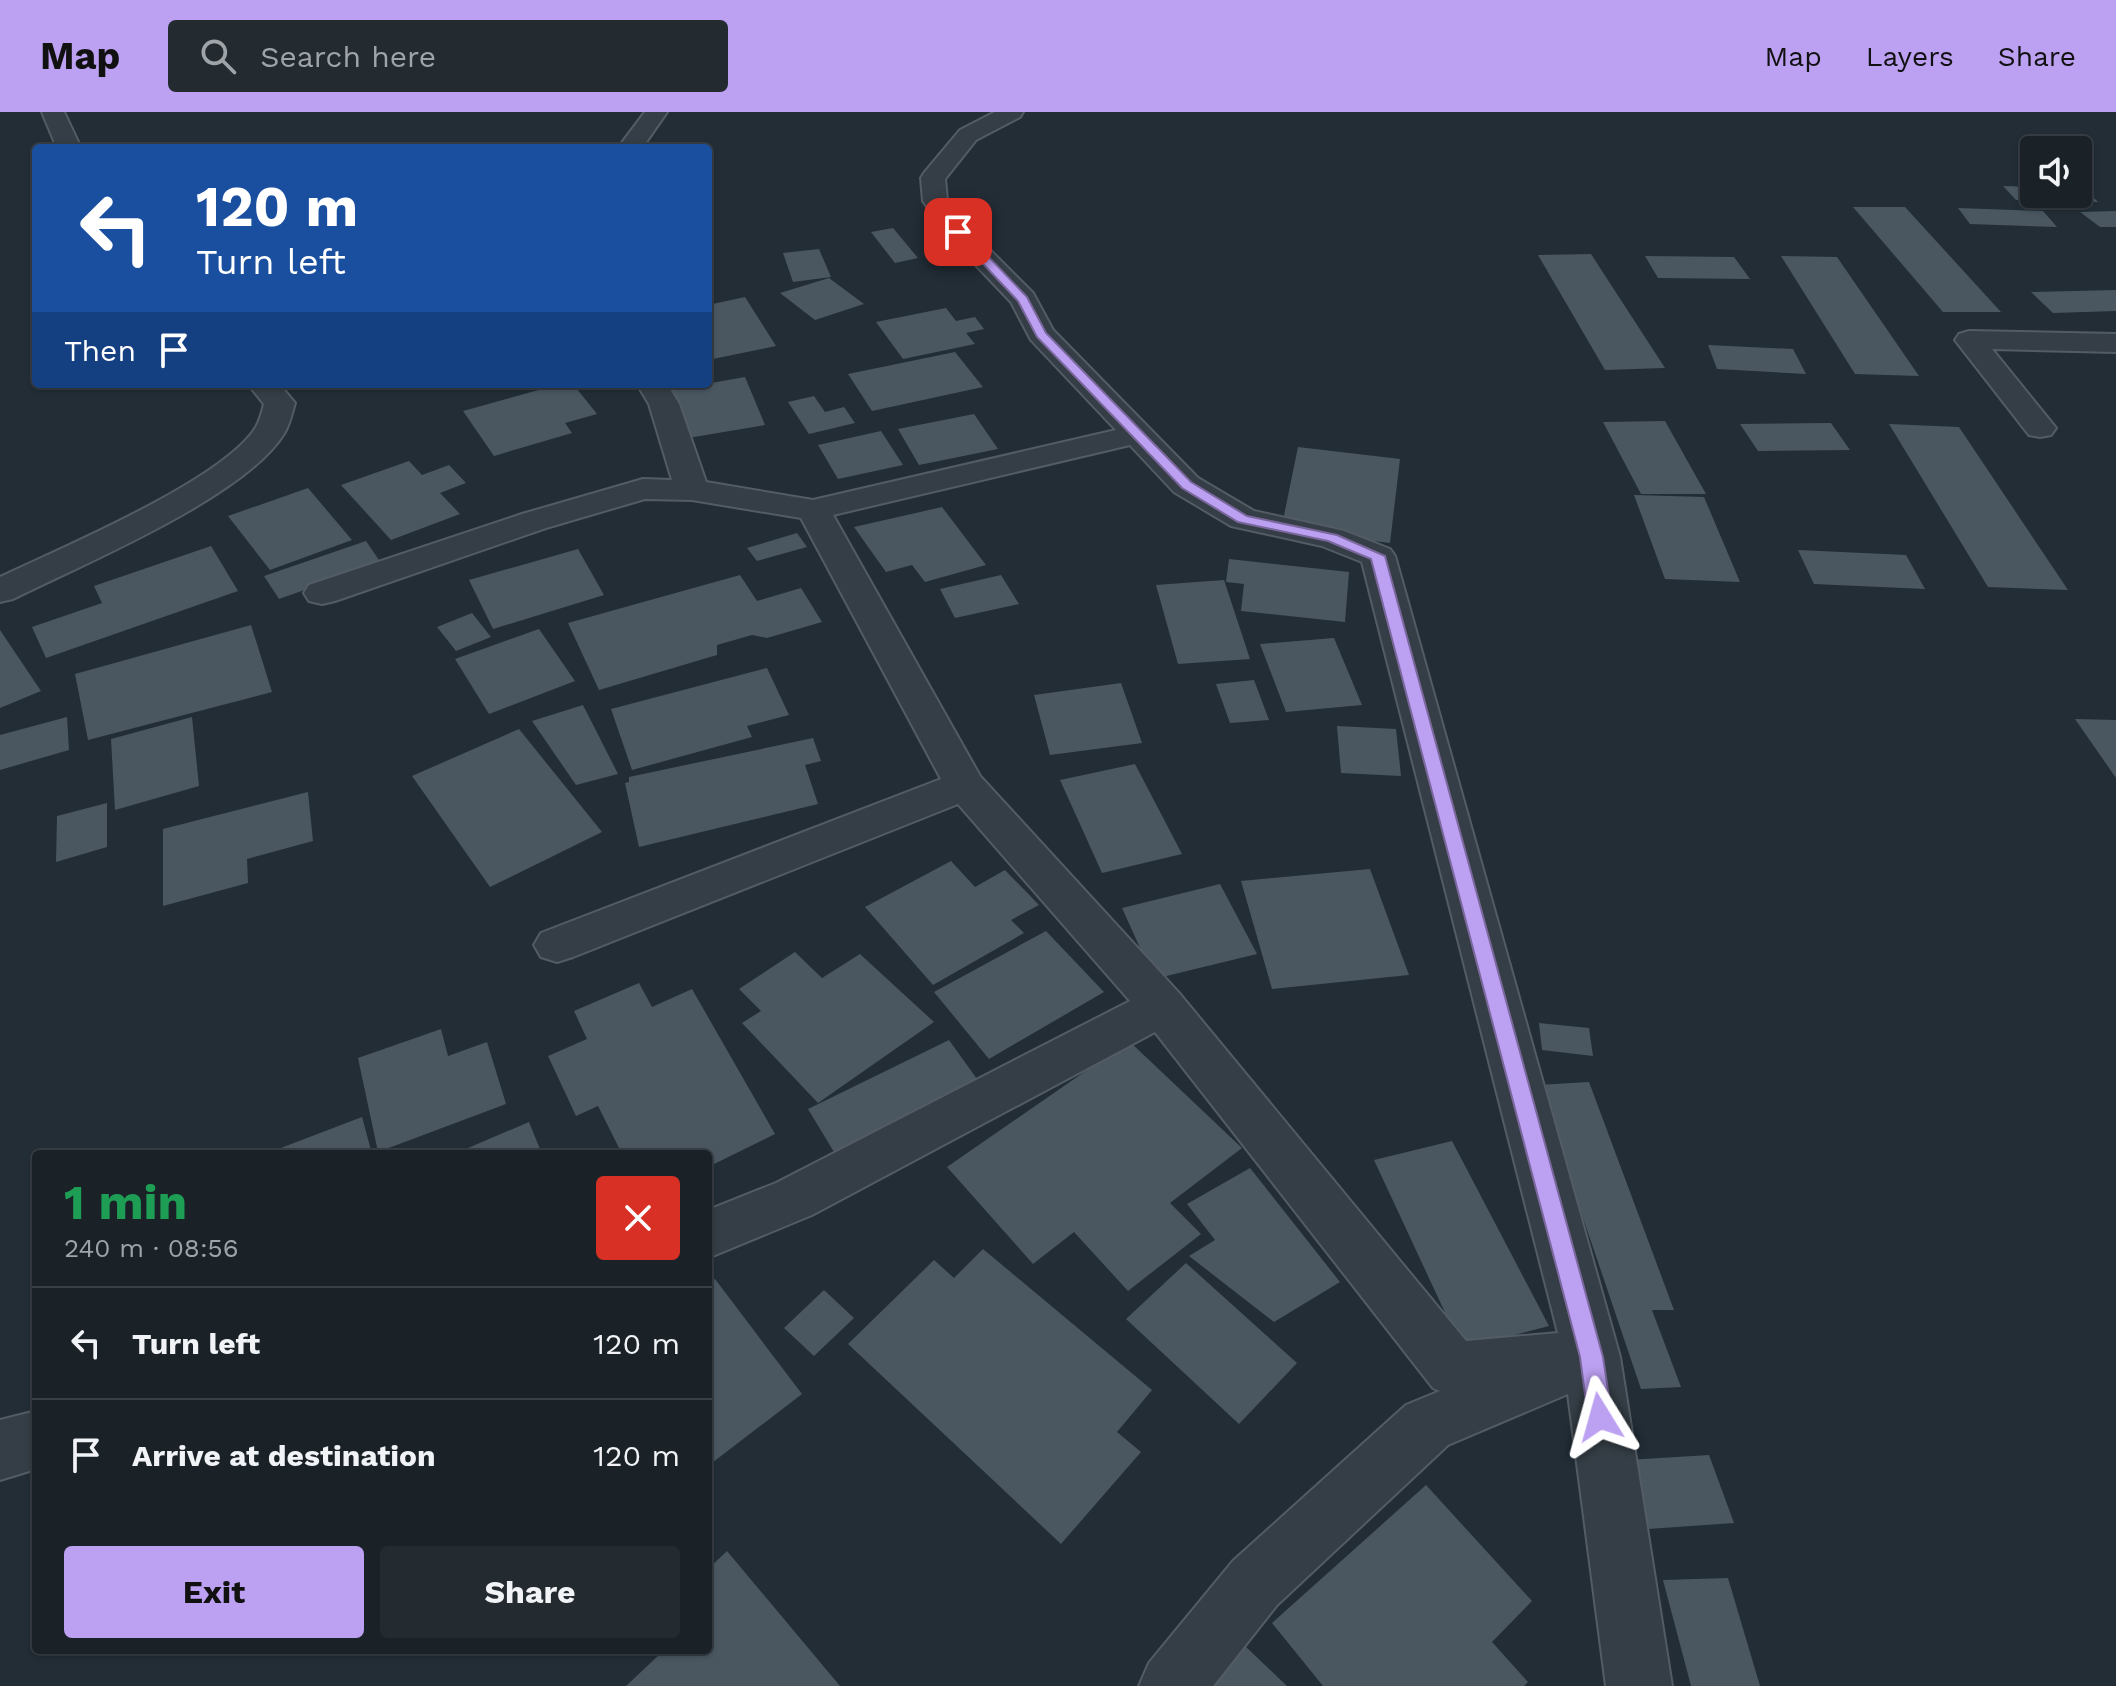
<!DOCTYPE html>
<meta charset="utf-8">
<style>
:root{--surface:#1a2228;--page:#232a30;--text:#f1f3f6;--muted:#9fa4a8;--line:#383f45;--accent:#bca0f2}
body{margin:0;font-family:"Work Sans",sans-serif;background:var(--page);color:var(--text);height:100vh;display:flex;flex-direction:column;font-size:30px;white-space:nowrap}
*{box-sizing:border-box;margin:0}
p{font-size:26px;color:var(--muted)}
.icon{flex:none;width:44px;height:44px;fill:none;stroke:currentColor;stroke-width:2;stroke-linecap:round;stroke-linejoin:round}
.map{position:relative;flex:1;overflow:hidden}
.drawer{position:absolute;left:32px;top:1038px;width:680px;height:504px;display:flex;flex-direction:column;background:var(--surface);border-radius:8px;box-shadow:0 2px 6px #0004,0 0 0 2px var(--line)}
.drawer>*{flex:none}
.top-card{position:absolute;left:32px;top:32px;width:680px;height:244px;border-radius:8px;box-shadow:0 2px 6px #0004,0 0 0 2px var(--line);background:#1a4fa0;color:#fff;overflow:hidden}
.fabs{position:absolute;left:2020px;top:24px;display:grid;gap:16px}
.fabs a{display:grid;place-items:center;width:72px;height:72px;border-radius:8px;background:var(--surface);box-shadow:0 2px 6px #0004,0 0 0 2px var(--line);font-size:40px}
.pin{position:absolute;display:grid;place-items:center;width:68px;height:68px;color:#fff;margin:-34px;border-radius:16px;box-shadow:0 4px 12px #0006}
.me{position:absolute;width:88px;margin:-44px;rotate:352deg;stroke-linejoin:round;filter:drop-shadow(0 0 6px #0008)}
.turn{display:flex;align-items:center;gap:28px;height:168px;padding:0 32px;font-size:36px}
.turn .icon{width:104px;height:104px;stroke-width:2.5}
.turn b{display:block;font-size:56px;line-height:68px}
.then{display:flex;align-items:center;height:76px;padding:0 32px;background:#0003;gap:16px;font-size:30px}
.round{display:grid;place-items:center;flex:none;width:84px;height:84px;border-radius:8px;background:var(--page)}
.head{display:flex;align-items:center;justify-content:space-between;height:136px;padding:0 32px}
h1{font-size:48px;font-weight:700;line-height:60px;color:#1e9e55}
.primary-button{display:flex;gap:16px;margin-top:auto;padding:16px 32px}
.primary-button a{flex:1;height:92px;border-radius:8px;background:var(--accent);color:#111;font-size:32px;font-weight:700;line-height:92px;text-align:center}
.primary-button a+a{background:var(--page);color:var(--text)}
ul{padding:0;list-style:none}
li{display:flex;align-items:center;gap:24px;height:112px;padding:0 32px;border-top:2px solid var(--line)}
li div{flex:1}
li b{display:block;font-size:30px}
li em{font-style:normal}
header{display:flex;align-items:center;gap:48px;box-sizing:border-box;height:112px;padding:0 40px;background:var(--accent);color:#111}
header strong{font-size:38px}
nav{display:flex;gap:44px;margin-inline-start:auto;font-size:28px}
.search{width:560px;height:72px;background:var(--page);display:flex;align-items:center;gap:20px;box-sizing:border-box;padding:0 28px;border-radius:8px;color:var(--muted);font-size:30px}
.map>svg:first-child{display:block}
.building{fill:#4a5761}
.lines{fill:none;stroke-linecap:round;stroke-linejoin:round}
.street-casing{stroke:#535c64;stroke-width:4}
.street{fill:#353e46;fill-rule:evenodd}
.route{fill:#bca0f2;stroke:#7a689d;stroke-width:2}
</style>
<header>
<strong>Map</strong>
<div class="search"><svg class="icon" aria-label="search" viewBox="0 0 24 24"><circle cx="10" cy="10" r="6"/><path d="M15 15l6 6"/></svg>Search here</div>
<nav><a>Map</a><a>Layers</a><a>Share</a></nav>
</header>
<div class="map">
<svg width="2116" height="1574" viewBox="0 0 2116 1574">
<rect width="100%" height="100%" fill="#222d36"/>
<g class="building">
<polygon points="2003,74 2034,75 2034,82 2078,82 2078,76 2084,76 2098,90 2016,88"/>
<polygon points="1853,95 1905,95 2001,200 1943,200"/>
<polygon points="1958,96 2043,99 2057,115 1970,112"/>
<polygon points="2116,99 2116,115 2100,115 2080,100"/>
<polygon points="893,116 918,146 895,151 871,120"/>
<polygon points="819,137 831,165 793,170 783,141"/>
<polygon points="1591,142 1665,256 1605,258 1538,143"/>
<polygon points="1645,144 1734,145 1750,167 1658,166"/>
<polygon points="1781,144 1837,145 1919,264 1855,262"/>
<polygon points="829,166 864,192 815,208 780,181"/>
<polygon points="2116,178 2116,199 2053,201 2031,180"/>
<polygon points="745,185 776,234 708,248 708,193"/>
<polygon points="946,196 956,209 975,205 984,217 966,221 975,232 903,247 876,210"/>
<polygon points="1708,233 1793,237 1806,262 1717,257"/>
<polygon points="955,240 983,275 872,299 848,262"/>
<polygon points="745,265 765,313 688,326 672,278"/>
<polygon points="560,272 573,272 597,302 565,311 572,321 494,344 463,299"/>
<polygon points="814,284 825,300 844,295 855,311 809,322 788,290"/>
<polygon points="974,302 998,337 919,353 898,317"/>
<polygon points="1665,309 1706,382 1641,382 1603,310"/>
<polygon points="1831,311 1850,338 1758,339 1740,312"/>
<polygon points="1889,312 1959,315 2068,478 1988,475"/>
<polygon points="881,319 903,353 838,367 818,333"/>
<polygon points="1298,335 1400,347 1390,431 1281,418"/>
<polygon points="409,349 422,363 449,353 466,371 440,381 460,402 391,428 341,373"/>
<polygon points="308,376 352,428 270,458 228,404"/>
<polygon points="1634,383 1704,385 1740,470 1665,467"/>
<polygon points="942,395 986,453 925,470 912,453 886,460 854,415"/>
<polygon points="797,421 807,435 757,449 747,436"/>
<polygon points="366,429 381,451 279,487 264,464"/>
<polygon points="211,434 238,479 46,546 32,515 102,491 94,474"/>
<polygon points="578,437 604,483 493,517 469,468"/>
<polygon points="1798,438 1906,443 1925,477 1814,472"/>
<polygon points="1229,447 1349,460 1345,510 1241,499 1244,472 1226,470"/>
<polygon points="740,463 757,489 801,476 822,510 767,526 752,523 717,533 717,543 599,578 568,511"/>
<polygon points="1001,463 1019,492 955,506 940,477"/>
<polygon points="1224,468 1250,547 1178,552 1156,473"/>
<polygon points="472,501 491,525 456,539 437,515"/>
<polygon points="251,513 272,580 88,628 75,562"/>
<polygon points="539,517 575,569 489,602 455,547"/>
<polygon points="0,518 41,579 0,596"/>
<polygon points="1334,526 1362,593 1286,600 1260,532"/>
<polygon points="767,556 789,603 747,614 752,625 632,658 611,597"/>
<polygon points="1254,568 1269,608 1230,611 1216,572"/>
<polygon points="1121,571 1142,631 1050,643 1034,583"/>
<polygon points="583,593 618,662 576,673 532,609"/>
<polygon points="67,605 69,638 0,658 0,623"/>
<polygon points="192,605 199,674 115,698 111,627"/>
<polygon points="2075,607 2116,608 2116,666"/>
<polygon points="1337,614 1396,617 1401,664 1341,661"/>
<polygon points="519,617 602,720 490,775 412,664"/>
<polygon points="813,626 821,649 805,653 818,692 639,735 625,671 629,670 629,665"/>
<polygon points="1135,652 1182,742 1102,761 1060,668"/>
<polygon points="308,680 313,729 247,747 248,771 163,794 163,717"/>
<polygon points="107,691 107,735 56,750 57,704"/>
<polygon points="951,749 975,775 1005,758 1039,793 1011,808 1024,821 933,873 865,795"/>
<polygon points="1370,757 1409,863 1272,877 1241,769"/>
<polygon points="1220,772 1257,842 1154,867 1122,796"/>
<polygon points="1046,819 1104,880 989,947 934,880"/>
<polygon points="795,840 822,866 860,842 934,910 818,991 742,911 761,899 739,877"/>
<polygon points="639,871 652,895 692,877 775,1022 708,1055 708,1042 622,1042 598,994 576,1004 548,944 587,927 574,899"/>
<polygon points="1539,911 1589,916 1593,944 1542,938"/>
<polygon points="441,917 448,944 487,930 506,992 378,1040 358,946"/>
<polygon points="949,928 977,967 834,1040 808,997"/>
<polygon points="1129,929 1242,1036 1170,1091 1201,1122 1128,1179 1074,1120 1033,1152 947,1055"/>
<polygon points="1589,970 1674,1198 1652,1198 1681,1275 1641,1277 1538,973"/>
<polygon points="362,1005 372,1042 265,1042"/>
<polygon points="529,1010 542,1042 454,1042"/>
<polygon points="1452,1029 1549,1214 1462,1237 1374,1048"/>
<polygon points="1250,1056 1340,1170 1274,1210 1189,1144 1215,1128 1187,1092"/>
<polygon points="983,1137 1152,1278 1117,1320 1141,1340 1061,1432 848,1232 934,1148 954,1166"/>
<polygon points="1186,1151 1297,1251 1239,1312 1126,1207"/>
<polygon points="715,1167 802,1282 708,1354 708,1172"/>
<polygon points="824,1178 854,1206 814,1244 784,1216"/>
<polygon points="1709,1343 1734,1411 1648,1417 1627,1348"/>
<polygon points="1426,1373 1532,1489 1492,1530 1528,1570 1524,1574 1323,1574 1272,1511"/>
<polygon points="727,1439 840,1574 626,1574 660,1542 657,1538 708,1538 708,1457"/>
<polygon points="1728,1466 1760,1574 1691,1574 1663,1468"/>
<polygon points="1244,1533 1287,1574 1212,1574"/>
</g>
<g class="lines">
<defs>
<g id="street">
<polygon points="42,0 64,0 81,36 57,36"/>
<polygon points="645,0 667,0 642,36 618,36"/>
<path d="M995 0H1023L1020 5 976 28 945 67 947 88 967 115 1033 181 1053 218 1198 366 1254 399 1344 419 1390 437 1395 444 1620 1245 1672 1574H1606L1568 1282 1448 1333 1277 1493 1213 1574H1139L1149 1551 1233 1449 1406 1293 1440 1279 1433 1276 1155 920 812 1103 708 1146V1098L776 1071 1130 889 958 692 573 845 557 850 541 845 534 833 541 821 941 667 801 406 692 388 645 387 546 416 335 489 322 492 309 489 304 481 309 473 522 402 643 367 672 368 649 292 637 272H667L679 292 706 370 813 388 1116 318 1031 228 1011 190 949 125 923 89 921 66 924 61 960 18ZM1130 333 1174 380 1231 414 1322 434 1362 450 1558 1221 1466 1229 1179 881 980 664 833 403Z"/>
<polygon points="1969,219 2116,222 2116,240 1992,237 2056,316 2051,323 2040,325 2029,323 1955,228 1959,222"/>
<path d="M248 272H279L295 291C292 301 290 311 285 320 248 384 81 453 13 487L0 490V465C59 437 224 368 256 315 260 308 262 300 264 292Z"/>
<polygon points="36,1299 36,1357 0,1368 0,1308"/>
</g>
</defs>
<use href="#street" class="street-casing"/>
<use href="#street" class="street"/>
</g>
<polygon class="route" points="955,117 962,117 1027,185 1046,221 1191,370 1247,404 1337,423 1385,444 1603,1245 1612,1305 1609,1313 1600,1317 1592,1313 1588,1305 1580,1245 1371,447 1328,429 1238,410 1182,376 1037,225 1018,189 955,122"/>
</svg>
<div class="fabs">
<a><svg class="icon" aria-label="sound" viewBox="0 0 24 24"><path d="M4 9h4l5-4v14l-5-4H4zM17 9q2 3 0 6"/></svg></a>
</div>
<div class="pin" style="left:958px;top:120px;background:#d93025"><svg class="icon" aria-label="arrive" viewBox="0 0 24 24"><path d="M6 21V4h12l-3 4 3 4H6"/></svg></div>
<svg class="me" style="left:1600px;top:1305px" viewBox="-20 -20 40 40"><path d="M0-17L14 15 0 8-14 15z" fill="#bca0f2" stroke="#fff" stroke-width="4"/></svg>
<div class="top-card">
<div class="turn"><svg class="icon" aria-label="left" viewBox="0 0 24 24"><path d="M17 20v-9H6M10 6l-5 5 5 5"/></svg><div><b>120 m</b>Turn left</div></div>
<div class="then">Then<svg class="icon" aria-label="arrive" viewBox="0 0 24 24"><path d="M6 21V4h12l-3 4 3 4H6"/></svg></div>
</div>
<section class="drawer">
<div class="head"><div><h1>1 min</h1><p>240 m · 08:56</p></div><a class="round" style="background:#d93025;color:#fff"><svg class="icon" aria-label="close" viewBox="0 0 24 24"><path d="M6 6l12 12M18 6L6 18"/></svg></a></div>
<ul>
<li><svg class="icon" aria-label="left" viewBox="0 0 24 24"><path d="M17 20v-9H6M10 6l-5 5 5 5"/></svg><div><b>Turn left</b></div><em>120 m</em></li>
<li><svg class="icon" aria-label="arrive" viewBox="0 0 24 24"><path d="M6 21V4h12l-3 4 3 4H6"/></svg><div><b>Arrive at destination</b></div><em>120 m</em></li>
</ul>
<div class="primary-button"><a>Exit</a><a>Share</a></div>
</section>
</div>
